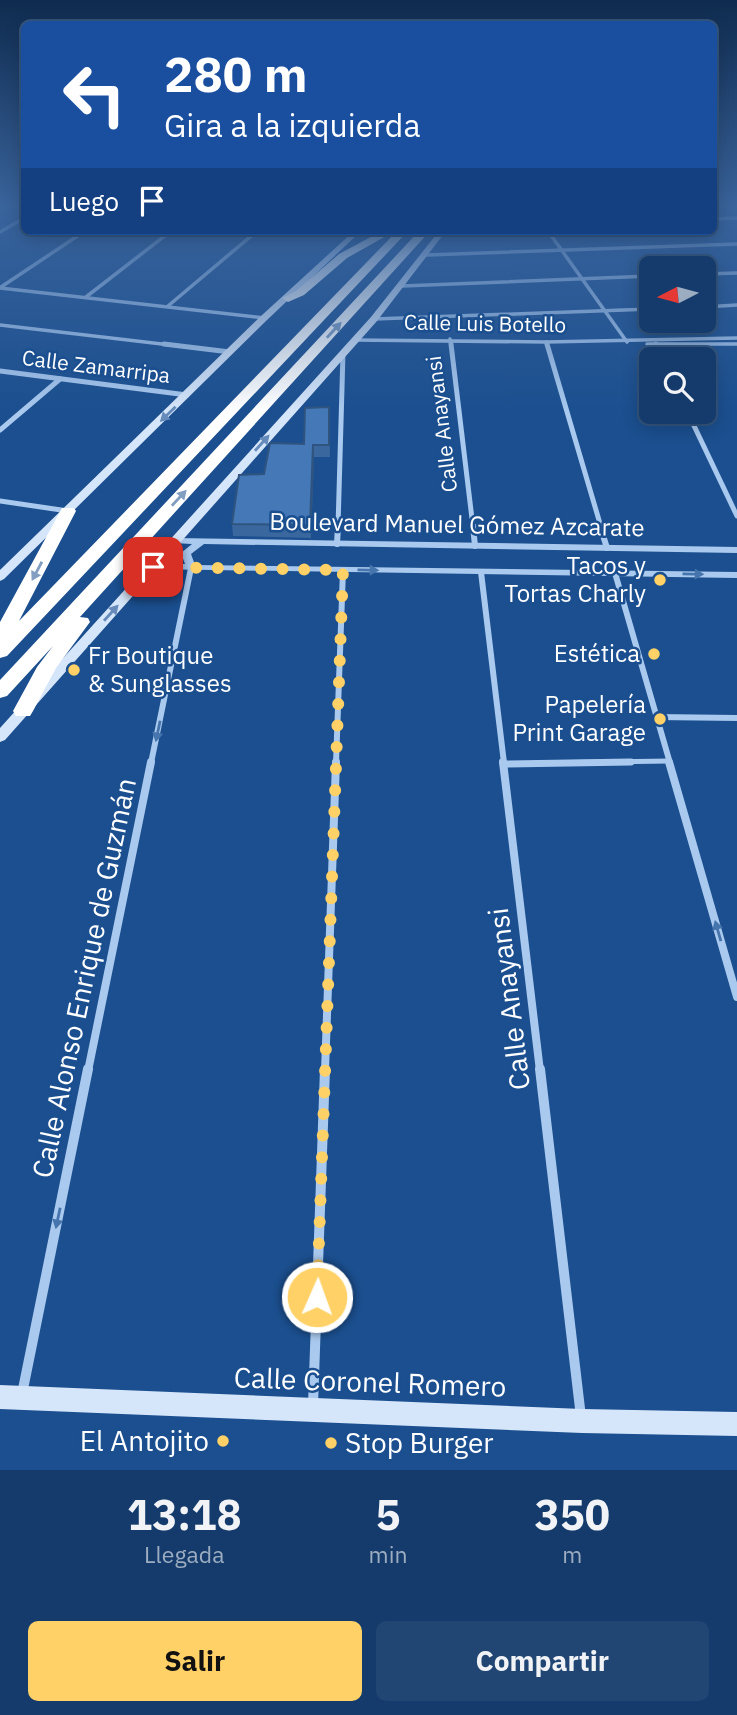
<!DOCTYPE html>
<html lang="es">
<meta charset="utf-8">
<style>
:root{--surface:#143b6b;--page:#214673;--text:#f1f3f6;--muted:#9dadc1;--line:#33557e;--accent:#ffd166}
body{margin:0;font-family:"IBM Plex Sans",sans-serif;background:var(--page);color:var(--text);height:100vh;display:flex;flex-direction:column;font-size:26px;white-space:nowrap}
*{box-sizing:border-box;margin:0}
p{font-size:23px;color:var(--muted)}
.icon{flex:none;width:38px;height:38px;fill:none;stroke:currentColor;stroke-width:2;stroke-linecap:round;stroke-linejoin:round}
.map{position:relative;height:1470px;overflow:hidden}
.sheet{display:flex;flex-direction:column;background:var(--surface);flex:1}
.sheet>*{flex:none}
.guide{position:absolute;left:21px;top:21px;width:696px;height:214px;border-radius:10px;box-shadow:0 4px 18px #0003,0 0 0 2px var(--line);background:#1a4fa0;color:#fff;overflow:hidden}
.needle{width:46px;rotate:264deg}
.fabs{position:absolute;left:639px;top:256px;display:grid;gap:14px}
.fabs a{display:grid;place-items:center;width:77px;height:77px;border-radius:10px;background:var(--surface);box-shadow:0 4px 18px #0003,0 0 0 2px var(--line);font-size:35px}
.pin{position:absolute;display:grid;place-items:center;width:60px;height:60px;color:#fff;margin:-30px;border-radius:14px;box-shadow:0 4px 10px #0006}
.me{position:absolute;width:77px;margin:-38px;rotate:2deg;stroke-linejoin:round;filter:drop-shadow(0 0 5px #0008)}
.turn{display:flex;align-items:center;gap:24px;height:147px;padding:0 28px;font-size:32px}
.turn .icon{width:91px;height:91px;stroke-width:2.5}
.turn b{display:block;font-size:49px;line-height:60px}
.then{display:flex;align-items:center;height:66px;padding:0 28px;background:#0003;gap:14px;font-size:26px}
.eta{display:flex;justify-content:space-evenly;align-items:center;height:119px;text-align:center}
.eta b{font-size:42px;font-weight:800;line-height:49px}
.button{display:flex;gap:14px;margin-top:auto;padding:14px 28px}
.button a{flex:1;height:80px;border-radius:10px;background:var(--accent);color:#111;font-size:28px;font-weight:800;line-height:80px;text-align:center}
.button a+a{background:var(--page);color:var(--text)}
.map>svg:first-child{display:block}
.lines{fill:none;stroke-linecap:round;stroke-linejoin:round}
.pedestrian-far1{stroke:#a9c9ee;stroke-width:5}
.pedestrian{stroke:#a9c9ee;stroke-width:7}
.minor-far4{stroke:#a9c9ee;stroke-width:3.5}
.minor-far3{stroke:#a9c9ee;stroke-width:5}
.minor-far2{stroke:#a9c9ee;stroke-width:6}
.minor-far1{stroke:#a9c9ee;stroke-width:8}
.minor{stroke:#a9c9ee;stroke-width:10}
.tertiary{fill:#a9c9ee;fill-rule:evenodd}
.secondary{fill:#d6e6fa;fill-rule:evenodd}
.motorway{fill:#fff;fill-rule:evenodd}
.wall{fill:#3a679d}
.shaded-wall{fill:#305480}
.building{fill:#4478b7;stroke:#305480;stroke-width:2}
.oneway{fill:#829ec1}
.oneway2{fill:#668bba}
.oneway3{fill:#4674ac}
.route{stroke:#ffd166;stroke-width:12;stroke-dasharray:0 21.6}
.poi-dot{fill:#ffd166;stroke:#1b4f8f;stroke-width:2.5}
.labels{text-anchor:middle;stroke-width:5;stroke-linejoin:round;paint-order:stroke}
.far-street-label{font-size:21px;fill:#fff;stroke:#1b4f8f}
.street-label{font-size:24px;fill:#fff;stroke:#1b4f8f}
.poi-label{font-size:24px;fill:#fff;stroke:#1b4f8f;text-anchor:end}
.near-street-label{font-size:28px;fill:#fff;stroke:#1b4f8f}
.near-poi-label{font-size:28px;fill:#fff;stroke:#1b4f8f;text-anchor:end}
</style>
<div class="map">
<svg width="737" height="1470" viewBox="0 0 737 1470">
<rect width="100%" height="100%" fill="#1b4f8f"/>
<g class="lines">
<polyline class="pedestrian-far1" points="535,763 669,761"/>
<polyline class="pedestrian" points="503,764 631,762"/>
<g class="minor-far4">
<polyline points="714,219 737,218"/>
<polyline points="548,231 627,342"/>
<polyline points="0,232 24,218"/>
<polyline points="426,255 737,244"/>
<polyline points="704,274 737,273"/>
<polyline points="402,286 651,276"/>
<polyline points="1,287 85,231"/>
<polyline points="0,288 264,318"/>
<polyline points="86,297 171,231"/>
<polyline points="168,306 257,231"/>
<polyline points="704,307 737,305"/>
<polyline points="374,319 651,309"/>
<polyline points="0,325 179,346"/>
<polyline points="450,339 451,346"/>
<polyline points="354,340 546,342 737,338"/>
<polyline points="546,342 547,346"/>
<polyline points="647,344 737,344"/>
</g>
<g class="minor-far3">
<polyline points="164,344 230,352"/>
<polyline points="451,344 473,527"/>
<polyline points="547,344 601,527"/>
<polyline points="656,344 663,359"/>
<polyline points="0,371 187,395"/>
<polyline points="687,411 737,516"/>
<polyline points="0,430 60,379"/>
<polyline points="0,501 68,511"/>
<polyline points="338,527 343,353"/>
</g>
<g class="minor-far2">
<polyline points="473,526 475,546"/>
<polyline points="600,526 607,548"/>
<polyline points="337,544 338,526"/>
<polyline points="481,572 504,763"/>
<polyline points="615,573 670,763"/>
<polyline points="656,717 737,718"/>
<polyline points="151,763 191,568"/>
<polyline points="336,763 343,570"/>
</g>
<g class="minor-far1">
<polyline points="503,762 540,1071"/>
<polyline points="669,762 737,997"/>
<polyline points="88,1071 151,762"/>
<polyline points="325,1071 336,762"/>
</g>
<g class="minor">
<polyline points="540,1069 581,1417"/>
<polyline points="22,1394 88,1069"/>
<polyline points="313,1405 325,1069"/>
</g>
<polygon class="tertiary" points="175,538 737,547 737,553 204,544 191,554 195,565 737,572 737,578 149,569 148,567 153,564 185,564 181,553 192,544 172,543 170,541"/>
<g class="secondary">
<polygon points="354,231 361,231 267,320 4,579 0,581 0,570 261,316"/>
<polygon points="439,231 446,231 377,321 5,740 0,742 0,728 371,317"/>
<polygon points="0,1385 582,1409 737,1412 737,1436 582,1433 0,1409"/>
</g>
<g class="motorway">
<polygon points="382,231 395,231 347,258 304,295 288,302 282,298 296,291 339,254"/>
<polygon points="397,231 408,231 7,656 0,658 0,622 62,508 74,508 76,511 19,621"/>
<polygon points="419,231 430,231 80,617 88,618 90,622 56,668 33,711 30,716 16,716 13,711 37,667 53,646 7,696 0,698 0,680"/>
</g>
</g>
<polygon class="wall" points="329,407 330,457 314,457 311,538 233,536 232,524 264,474 304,444"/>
<polygon class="shaded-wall" points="313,445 314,457 311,538 310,525"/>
<polygon class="building" points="329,407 329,445 313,445 310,525 232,524 239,475 264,474 270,443 304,444 305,408"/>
<defs><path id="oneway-solid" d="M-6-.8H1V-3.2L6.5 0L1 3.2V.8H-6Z" transform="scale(1.75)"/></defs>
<g class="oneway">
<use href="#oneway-solid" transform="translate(334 330) rotate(-47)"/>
<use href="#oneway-solid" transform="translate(179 498) rotate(-47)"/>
<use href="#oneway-solid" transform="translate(37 571) rotate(118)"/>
</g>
<g class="oneway2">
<use href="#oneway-solid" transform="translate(168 414) rotate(136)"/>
<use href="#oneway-solid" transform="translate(262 443) rotate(-48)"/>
<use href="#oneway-solid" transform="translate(111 613) rotate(-48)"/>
</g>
<g class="oneway3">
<use href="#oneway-solid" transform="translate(368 570) rotate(1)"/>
<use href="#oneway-solid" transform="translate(693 574) rotate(1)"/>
<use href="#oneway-solid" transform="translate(158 731) rotate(102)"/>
<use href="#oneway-solid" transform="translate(718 931) rotate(-106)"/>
<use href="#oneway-solid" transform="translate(58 1218) rotate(102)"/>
</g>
<linearGradient id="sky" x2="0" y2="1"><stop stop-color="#0f2b4f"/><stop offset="0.5" stop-color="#39639b"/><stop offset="1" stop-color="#39639b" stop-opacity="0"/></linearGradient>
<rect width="737" height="412" fill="url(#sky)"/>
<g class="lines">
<polyline class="route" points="153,567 343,570 317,1297"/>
</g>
<g class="poi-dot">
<circle cx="660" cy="580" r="7"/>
<circle cx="654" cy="654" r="7"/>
<circle cx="74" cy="670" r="7"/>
<circle cx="660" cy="719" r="7"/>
<circle cx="223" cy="1441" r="7"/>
<circle cx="331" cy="1443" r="7"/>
</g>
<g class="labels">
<g class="far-street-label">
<text transform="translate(485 324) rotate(1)" y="7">Calle Luis Botello</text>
<text transform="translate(96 367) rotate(7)" y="7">Calle Zamarripa</text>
<text transform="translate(442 424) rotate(-97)" y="7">Calle Anayansi</text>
</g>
<g class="street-label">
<text transform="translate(457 525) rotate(1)" y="8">Boulevard Manuel Gómez Azcarate</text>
</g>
<g class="poi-label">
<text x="646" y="574">Tacos y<tspan x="646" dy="28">Tortas Charly</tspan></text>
<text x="640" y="662">Estética</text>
<text x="88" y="664" text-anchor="start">Fr Boutique<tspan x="88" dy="28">&amp; Sunglasses</tspan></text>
<text x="646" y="713">Papelería<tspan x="646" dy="28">Print Garage</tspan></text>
</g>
<g class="near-street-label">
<text transform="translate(84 978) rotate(-78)" y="10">Calle Alonso Enrique de Guzmán</text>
<text transform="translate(509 999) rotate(-97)" y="10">Calle Anayansi</text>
<text transform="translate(370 1382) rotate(2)" y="10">Calle Coronel Romero</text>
</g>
<g class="near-poi-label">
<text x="209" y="1451">El Antojito</text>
<text x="345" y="1453" text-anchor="start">Stop Burger</text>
</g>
</g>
</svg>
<div class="fabs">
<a><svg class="needle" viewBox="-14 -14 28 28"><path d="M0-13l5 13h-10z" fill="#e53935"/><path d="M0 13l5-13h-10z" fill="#9dadc1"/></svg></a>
<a><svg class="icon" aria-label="search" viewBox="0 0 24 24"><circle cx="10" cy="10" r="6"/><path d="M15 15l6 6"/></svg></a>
</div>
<div class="pin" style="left:153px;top:567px;background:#d93025"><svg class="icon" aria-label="arrive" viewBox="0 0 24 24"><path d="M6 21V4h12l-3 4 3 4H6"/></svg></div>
<svg class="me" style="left:317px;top:1297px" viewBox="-20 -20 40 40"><circle r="17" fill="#ffd166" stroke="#fff" stroke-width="3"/><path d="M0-11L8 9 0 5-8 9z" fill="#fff"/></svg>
<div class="guide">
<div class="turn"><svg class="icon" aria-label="left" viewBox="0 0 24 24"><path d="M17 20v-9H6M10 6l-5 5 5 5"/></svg><div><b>280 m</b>Gira a la izquierda</div></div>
<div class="then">Luego<svg class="icon" aria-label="arrive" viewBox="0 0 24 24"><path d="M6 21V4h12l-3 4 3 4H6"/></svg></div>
</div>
</div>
<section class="sheet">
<div class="eta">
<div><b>13:18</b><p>Llegada</p></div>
<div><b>5</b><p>min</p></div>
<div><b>350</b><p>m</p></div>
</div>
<div class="button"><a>Salir</a><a>Compartir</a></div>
</section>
